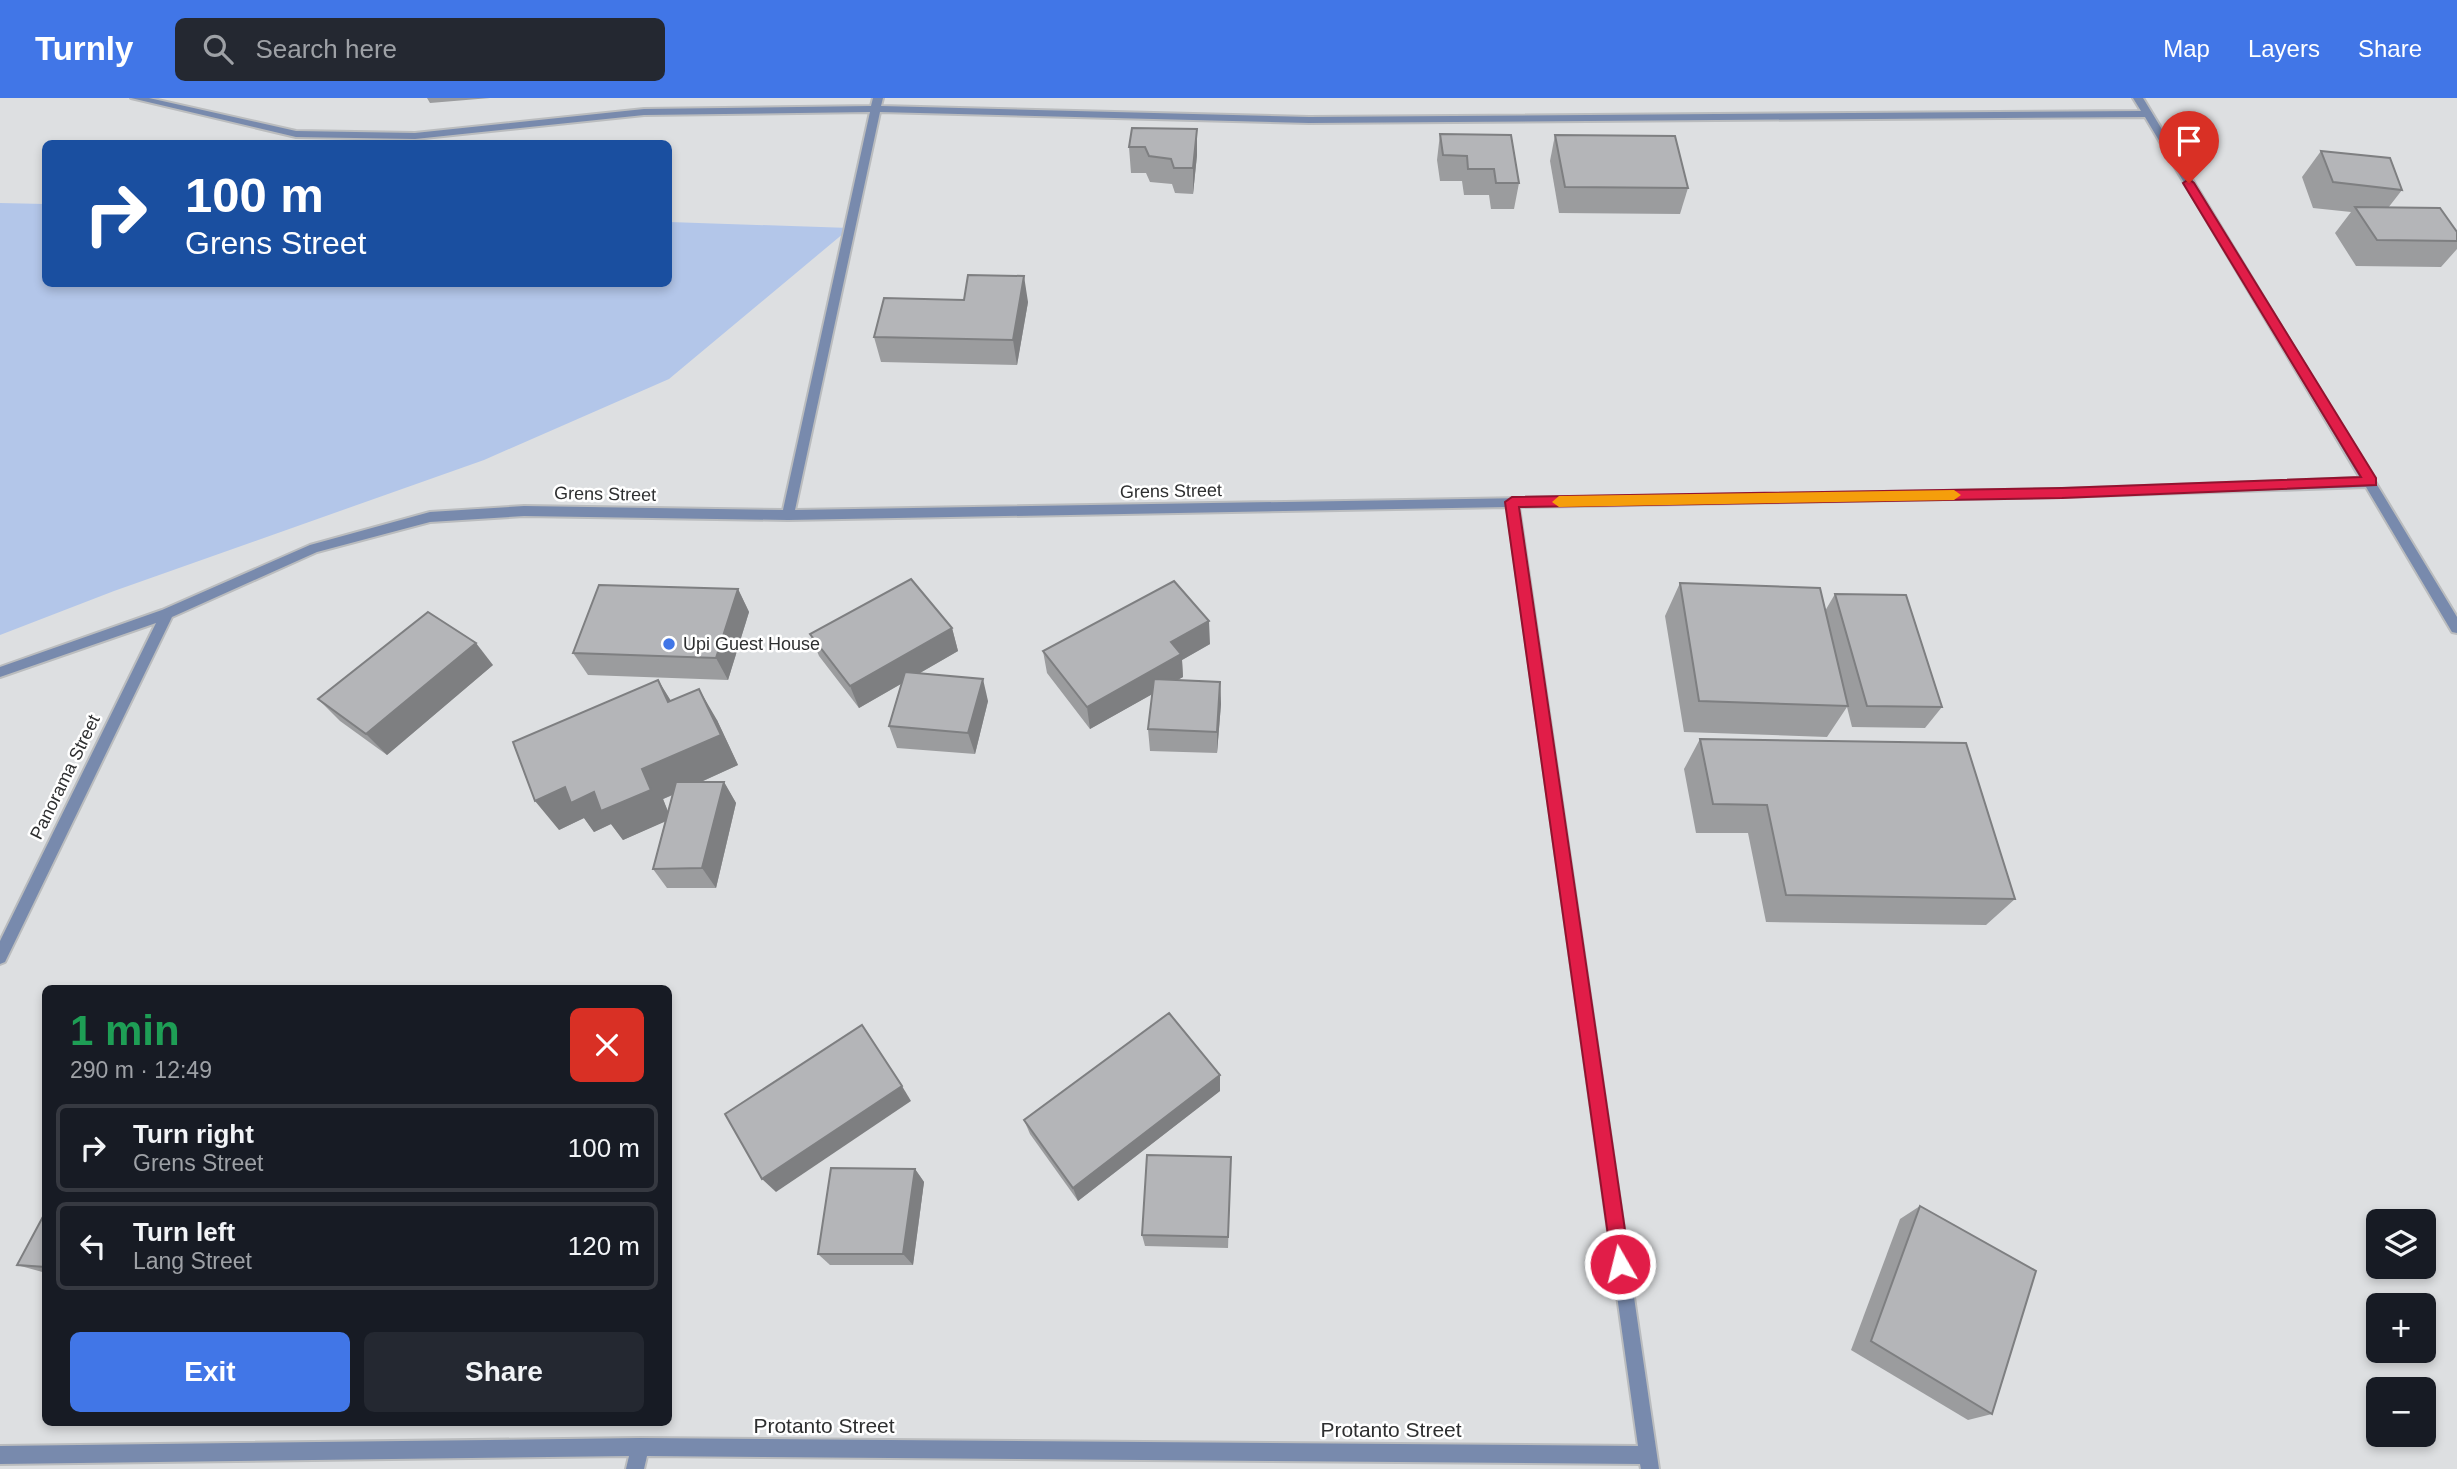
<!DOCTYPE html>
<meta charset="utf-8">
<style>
:root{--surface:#171b24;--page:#242831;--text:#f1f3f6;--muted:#9ea1a6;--line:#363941;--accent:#4176e7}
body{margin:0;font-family:Arial,sans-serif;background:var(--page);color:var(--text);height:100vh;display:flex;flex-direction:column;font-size:26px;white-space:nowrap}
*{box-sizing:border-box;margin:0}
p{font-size:23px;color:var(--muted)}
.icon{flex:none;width:38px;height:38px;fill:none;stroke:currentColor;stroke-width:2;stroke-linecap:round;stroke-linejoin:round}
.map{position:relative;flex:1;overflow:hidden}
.sheet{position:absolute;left:42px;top:887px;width:630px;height:441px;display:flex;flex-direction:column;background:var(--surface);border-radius:10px;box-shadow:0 4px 10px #0003}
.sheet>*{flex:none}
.guide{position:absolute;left:42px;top:42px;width:630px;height:147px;border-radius:10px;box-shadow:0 4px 10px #0003;background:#1a4fa0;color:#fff;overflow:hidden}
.fabs{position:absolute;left:2366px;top:1111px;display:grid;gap:14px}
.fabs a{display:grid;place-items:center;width:70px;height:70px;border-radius:10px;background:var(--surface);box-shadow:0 4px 10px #0003;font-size:35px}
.pin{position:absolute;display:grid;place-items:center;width:60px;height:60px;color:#fff;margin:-72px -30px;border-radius:50% 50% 50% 0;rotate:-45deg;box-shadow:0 0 7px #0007}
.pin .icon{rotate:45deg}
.me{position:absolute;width:77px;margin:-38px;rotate:352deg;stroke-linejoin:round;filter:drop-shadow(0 0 5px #0008)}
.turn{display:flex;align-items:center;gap:24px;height:147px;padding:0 28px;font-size:32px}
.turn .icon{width:91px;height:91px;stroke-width:2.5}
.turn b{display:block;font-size:49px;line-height:60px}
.round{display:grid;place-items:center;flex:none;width:74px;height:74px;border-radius:10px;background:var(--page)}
.overview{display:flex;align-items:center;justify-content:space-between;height:119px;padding:0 28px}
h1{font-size:42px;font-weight:700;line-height:52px;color:#1e9e55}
.cta{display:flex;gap:14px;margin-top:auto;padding:14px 28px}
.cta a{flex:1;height:80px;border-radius:10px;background:var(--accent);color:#fff;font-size:28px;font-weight:700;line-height:80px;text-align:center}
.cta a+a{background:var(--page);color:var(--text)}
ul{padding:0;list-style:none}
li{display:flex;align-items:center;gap:21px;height:88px;margin:0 14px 10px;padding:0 14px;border:4px solid var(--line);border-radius:10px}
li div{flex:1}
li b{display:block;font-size:26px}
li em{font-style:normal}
header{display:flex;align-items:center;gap:42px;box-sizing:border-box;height:98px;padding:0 35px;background:var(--accent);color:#fff}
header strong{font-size:33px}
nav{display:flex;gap:38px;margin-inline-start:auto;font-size:24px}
.search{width:490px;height:63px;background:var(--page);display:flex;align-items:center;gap:18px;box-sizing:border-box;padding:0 24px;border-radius:10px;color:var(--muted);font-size:26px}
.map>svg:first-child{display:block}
.green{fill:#b3c6e9}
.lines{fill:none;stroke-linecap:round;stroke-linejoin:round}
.minor-casing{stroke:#babcbe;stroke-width:4}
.minor{fill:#788aad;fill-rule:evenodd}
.wall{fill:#9b9c9e;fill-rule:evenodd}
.shaded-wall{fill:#7e7f81}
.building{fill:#b4b5b8;stroke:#7e7f81;stroke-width:2}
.route{fill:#e11d48;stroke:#92132f;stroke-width:2}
.slow{fill:#f59e0b}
.poi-dot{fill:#4176e7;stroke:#fff;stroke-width:2.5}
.labels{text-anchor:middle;stroke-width:5;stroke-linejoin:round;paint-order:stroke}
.street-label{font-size:18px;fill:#2e2f30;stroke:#fff}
.poi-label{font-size:18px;fill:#2e2f30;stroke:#fff;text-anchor:start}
.near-street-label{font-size:21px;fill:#2e2f30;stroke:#fff}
</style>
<header>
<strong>Turnly</strong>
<div class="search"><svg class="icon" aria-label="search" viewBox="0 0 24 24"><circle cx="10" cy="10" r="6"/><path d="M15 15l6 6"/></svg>Search here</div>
<nav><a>Map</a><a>Layers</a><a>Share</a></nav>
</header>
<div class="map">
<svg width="2457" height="1371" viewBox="0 0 2457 1371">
<rect width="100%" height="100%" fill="#dddfe1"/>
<polygon class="green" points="0,105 45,106 46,186 668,186 669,124 850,130 669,281 484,362 114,493 0,537"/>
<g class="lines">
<defs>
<path id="minor" d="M131 0H149L296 33 415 35 644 11 871 8 873 0H883L881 8 1309 19 2141 13 2133 0H2143L2457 519V535L2452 534 2366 389 2062 399 1519 409 1659 1371H1641L1640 1366 647 1358 644 1371H626L629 1358 0 1366V1348L640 1340 1638 1348 1507 409 788 422 524 418 430 424 317 454 172 519 5 864 0 866V843L156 525 0 579V569L162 512 310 447 430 414 524 408 783 412 870 14 644 17 415 41 296 39ZM880 14 1309 25 2145 19 2360 380 2062 391 795 412Z"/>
</defs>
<use href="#minor" class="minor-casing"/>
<use href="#minor" class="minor"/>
</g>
<g class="wall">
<polygon points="427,0 490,0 430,5"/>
<polygon points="1197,31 1197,57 1193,96 1175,95 1172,86 1150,84 1146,75 1131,75 1129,49"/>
<polygon points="1440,36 1519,85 1514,111 1491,111 1489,97 1464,97 1462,83 1440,83 1437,62"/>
<polygon points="1555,37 1688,90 1680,116 1559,115 1550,63"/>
<polygon points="2321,53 2402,92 2388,110 2457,134 2457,151 2441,169 2356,168 2335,135 2351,114 2313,110 2302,79"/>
<polygon points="1028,204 1017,267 881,264 874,239"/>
<polygon points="1680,485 1825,513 1835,496 1942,609 1925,630 1852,629 1847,609 1827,639 1684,634 1665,518"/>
<polygon points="738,491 749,514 728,582 588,577 573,555"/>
<polygon points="952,530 958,553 920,575 988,603 975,656 897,650 889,628 901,586 859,610 819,558 810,536"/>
<polygon points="1210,546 1182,562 1183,579 1177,582 1220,584 1221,606 1217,655 1150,653 1148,631 1152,596 1090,631 1047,575 1043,553"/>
<polygon points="493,567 387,657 340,623 318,601"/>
<path d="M658 582 671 603 717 622 738 667 701 684H724L736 705 716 790H667L653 771 665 723 623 742 611 726 594 734 584 720 559 732ZM673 697 668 714 663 701Z"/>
<polygon points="1700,641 2015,801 1986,827 1766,824 1748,735 1696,735 1684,671"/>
<polygon points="1220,993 1078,1103 1030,1036 1024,1022"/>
<polygon points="1231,1059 1228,1150 1145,1148 1142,1137"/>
<polygon points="915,1071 924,1084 913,1167 830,1167 818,1156"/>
<polygon points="1920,1108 1992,1316 1968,1322 1851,1252 1900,1121"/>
<polygon points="46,1113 46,1175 17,1167"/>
</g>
<g class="shaded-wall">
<polygon points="1197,31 1197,57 1193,96 1193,70"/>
<polygon points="1024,178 1028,204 1017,267 1013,242"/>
<polygon points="738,491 749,514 728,582 716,560"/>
<polygon points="1209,523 1210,546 1182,562 1183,579 1090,631 1087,609 1171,544"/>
<polygon points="952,530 958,553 859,610 850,588"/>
<polygon points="476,545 493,567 387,657 366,636"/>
<polygon points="983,581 988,603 975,656 968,635"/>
<polygon points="658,582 677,613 668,604"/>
<polygon points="1220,584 1221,606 1217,655 1217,634"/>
<polygon points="699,591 717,622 738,667 663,701 671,721 623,742 611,726 594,734 584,720 559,732 535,703 565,689 594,694 642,671"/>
<polygon points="724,684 736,705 716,790 702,770"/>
<polygon points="1220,977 1220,993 1078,1103 1073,1090"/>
<polygon points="902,988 911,1003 776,1094 762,1081"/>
<polygon points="915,1071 924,1084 913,1167 903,1156"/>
</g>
<g class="building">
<polygon points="1132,30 1197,31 1193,70 1174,70 1171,61 1149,58 1145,49 1129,49"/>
<polygon points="1440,36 1511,37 1519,85 1496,85 1494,71 1468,71 1467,58 1443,57"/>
<polygon points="1555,37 1675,38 1688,90 1565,89"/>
<polygon points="2321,53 2390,60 2402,92 2333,84"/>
<polygon points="2355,109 2440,110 2457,134 2457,143 2377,142"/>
<polygon points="968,177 1024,178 1013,242 874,239 884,200 964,202"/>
<polygon points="911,481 952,530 850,588 810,536"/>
<polygon points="1174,483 1209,523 1171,544 1181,556 1087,609 1043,553"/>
<polygon points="1680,485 1820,490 1848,608 1699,603"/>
<polygon points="599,487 738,491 716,560 573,555"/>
<polygon points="1835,496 1906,497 1942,609 1867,608"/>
<polygon points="428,514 476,545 366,636 318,601"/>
<polygon points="905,574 983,581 968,635 889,628"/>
<polygon points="1154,581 1220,584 1217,634 1148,631"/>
<polygon points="658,582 668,604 699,591 721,637 642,671 651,692 601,713 594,694 571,705 565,689 535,703 513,644"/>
<polygon points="1700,641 1966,645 2015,801 1786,797 1767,707 1713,706"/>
<polygon points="676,684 724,684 702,770 653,771"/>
<polygon points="1169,915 1220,977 1073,1090 1024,1022"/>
<polygon points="862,927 902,988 762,1081 725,1016"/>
<polygon points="1147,1057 1231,1059 1228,1139 1142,1137"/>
<polygon points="831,1070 915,1071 903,1156 818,1156"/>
<polygon points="1920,1108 2036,1173 1992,1316 1871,1243"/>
<polygon points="46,1113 46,1169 17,1167"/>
</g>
<polygon class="route" points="2189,81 2194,85 2376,380 2376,387 2062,400 1519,409 1630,1166 1627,1173 1620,1176 1613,1173 1505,404 1512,399 2062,390 2361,379 2183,85"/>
<polygon class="slow" points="1954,392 1961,397 1954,402 1559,409 1552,404 1559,398"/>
<circle class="poi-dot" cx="669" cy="546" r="7"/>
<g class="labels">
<g class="street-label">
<text transform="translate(1171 393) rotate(-1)" y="6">Grens Street</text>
<text transform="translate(605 396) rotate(1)" y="6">Grens Street</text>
<text transform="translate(65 679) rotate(-64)" y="6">Panorama Street</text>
</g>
<g class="poi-label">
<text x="683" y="552">Upi Guest House</text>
</g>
<g class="near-street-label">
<text x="824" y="1335">Protanto Street</text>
<text x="1391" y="1339">Protanto Street</text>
</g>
</g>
</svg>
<div class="fabs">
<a><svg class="icon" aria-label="layers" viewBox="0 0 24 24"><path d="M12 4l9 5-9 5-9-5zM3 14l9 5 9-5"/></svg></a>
<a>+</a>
<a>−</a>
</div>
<div class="pin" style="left:2189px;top:85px;background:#d93025"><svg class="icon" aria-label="arrive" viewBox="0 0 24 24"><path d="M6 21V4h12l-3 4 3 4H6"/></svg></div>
<svg class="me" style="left:1620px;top:1166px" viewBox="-20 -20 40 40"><circle r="17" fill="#e11d48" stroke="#fff" stroke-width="3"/><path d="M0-11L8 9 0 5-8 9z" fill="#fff"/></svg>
<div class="guide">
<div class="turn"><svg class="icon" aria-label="right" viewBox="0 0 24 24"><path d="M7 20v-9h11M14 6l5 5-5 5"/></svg><div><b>100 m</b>Grens Street</div></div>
</div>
<section class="sheet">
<div class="overview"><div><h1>1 min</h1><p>290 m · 12:49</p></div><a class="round" style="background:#d93025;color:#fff"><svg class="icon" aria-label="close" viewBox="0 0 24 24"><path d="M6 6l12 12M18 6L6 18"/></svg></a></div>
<ul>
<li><svg class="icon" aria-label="right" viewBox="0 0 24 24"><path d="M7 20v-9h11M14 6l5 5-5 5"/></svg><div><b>Turn right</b><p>Grens Street</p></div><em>100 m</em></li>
<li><svg class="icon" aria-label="left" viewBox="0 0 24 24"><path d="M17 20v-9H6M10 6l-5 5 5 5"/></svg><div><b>Turn left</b><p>Lang Street</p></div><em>120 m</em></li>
</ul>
<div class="cta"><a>Exit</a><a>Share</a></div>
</section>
</div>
